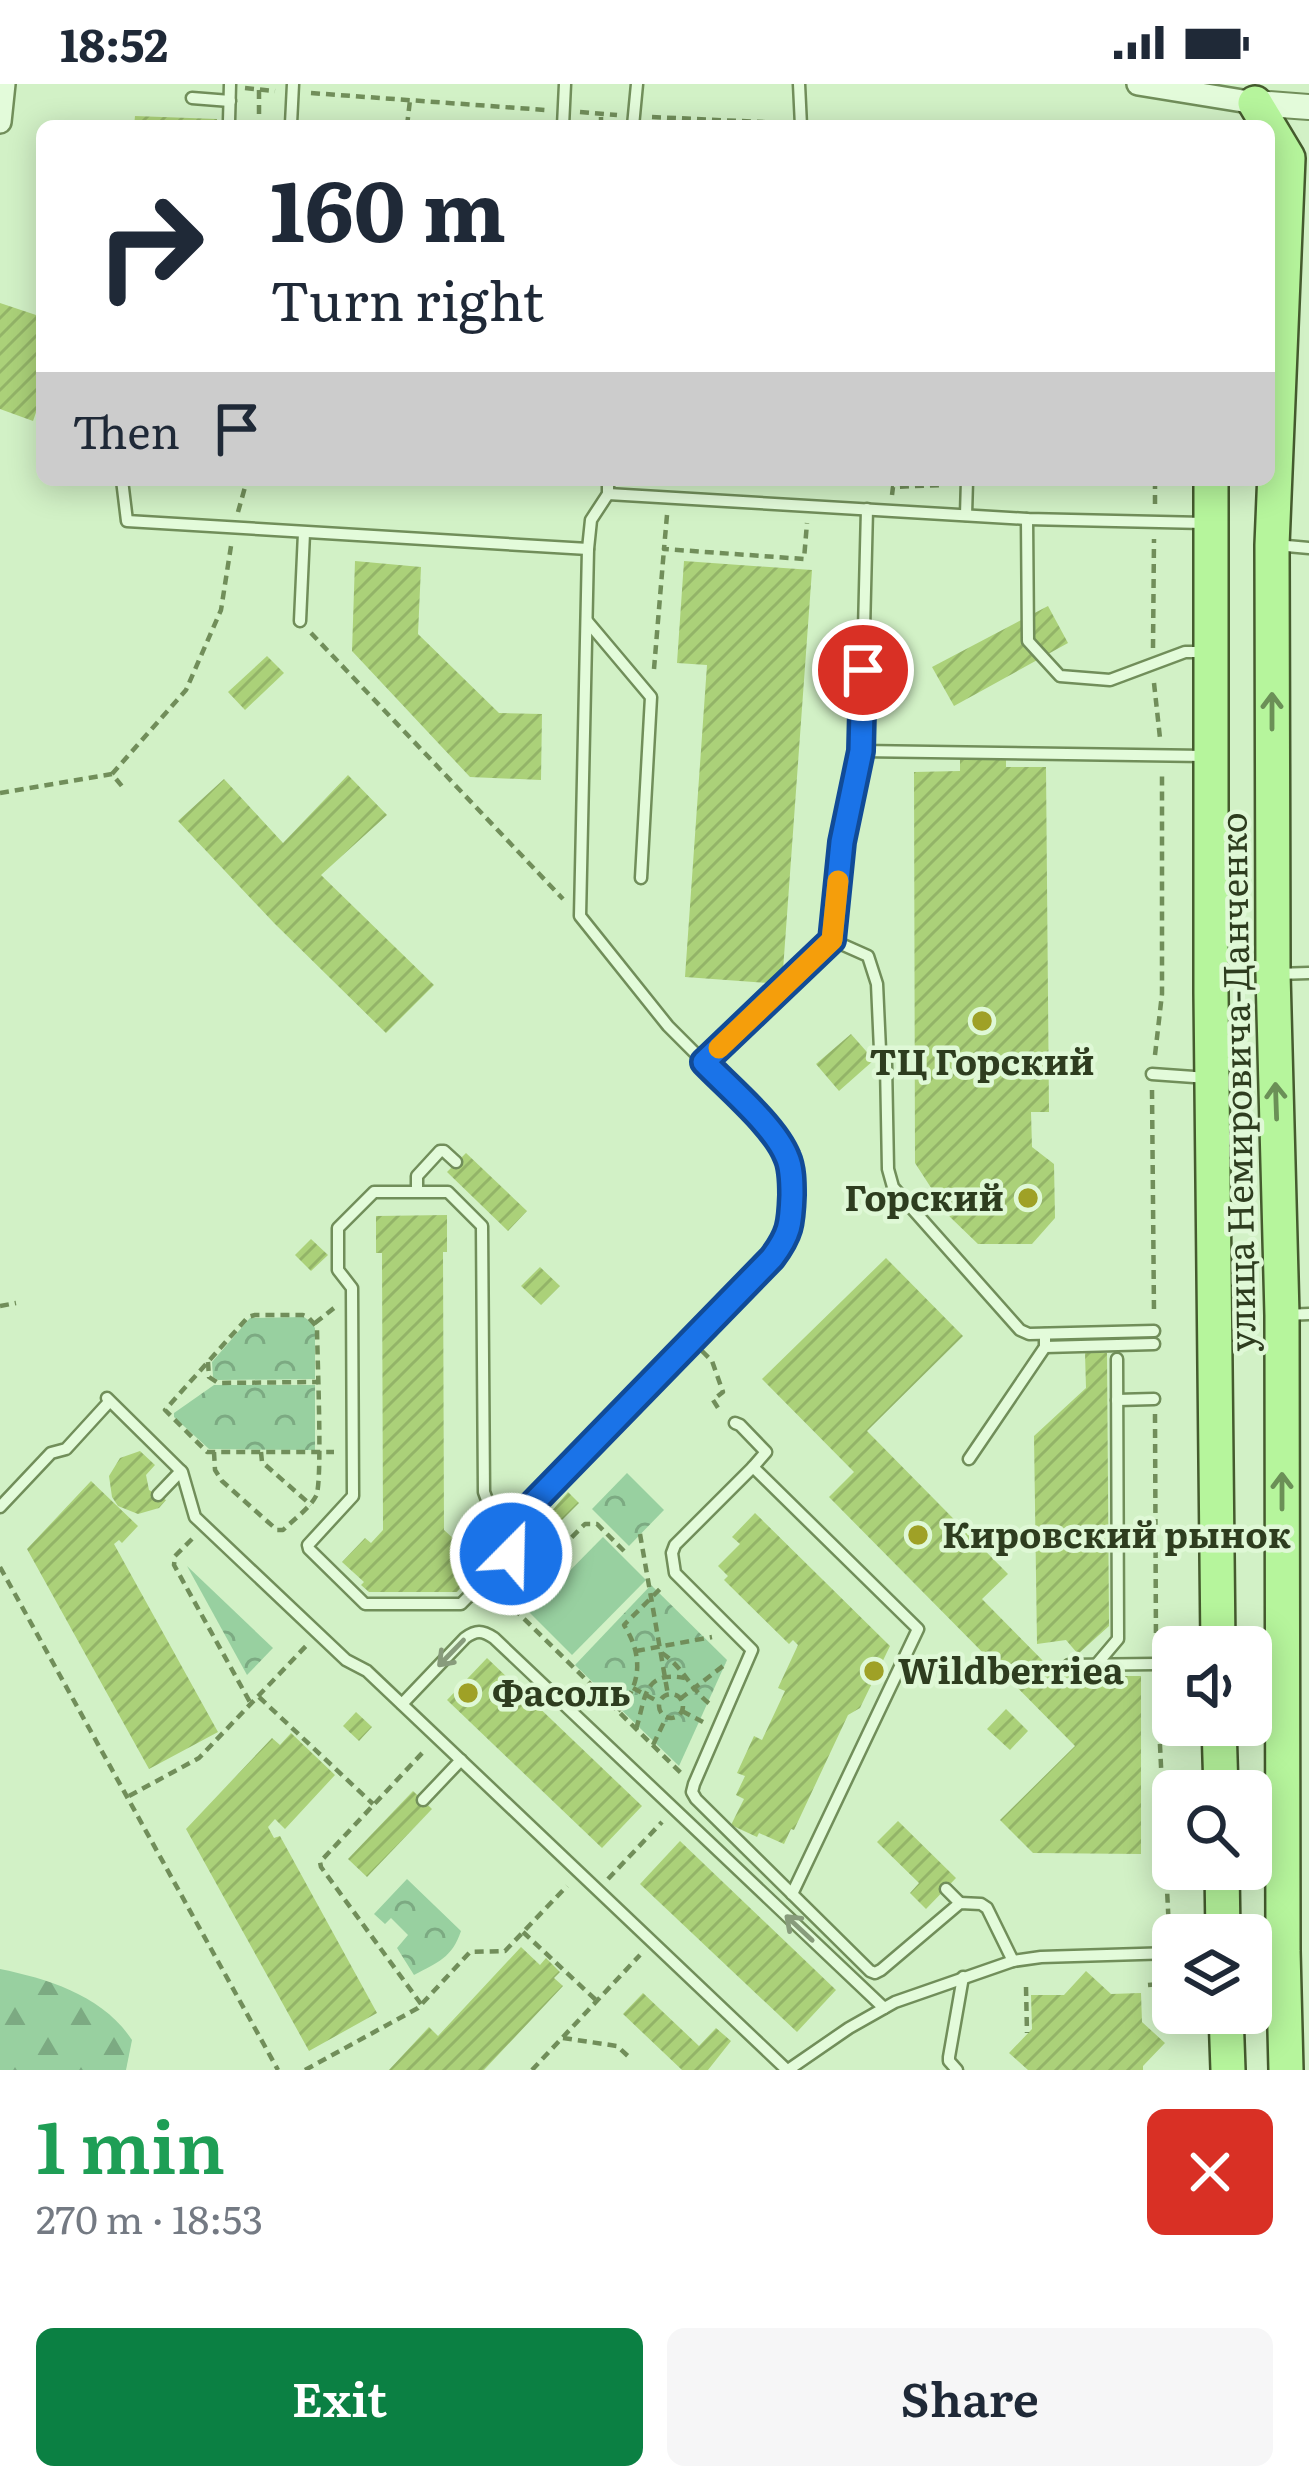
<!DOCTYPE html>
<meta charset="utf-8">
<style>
:root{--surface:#fff;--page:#f6f6f7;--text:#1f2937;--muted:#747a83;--accent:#0b8043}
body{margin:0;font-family:Literata,serif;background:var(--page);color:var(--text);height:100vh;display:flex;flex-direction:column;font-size:45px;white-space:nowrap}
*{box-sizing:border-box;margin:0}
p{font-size:39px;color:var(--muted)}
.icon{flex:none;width:66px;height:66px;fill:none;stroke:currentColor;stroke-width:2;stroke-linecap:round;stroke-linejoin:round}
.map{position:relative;height:1986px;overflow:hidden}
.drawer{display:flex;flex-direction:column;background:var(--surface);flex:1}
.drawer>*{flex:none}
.guide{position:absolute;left:36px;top:36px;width:1239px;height:366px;border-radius:18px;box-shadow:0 6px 30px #0003;background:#fff;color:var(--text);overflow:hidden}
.buttons{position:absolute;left:1152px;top:1542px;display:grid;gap:24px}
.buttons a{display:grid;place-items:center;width:120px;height:120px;border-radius:18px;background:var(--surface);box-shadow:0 6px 30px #0003;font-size:60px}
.pin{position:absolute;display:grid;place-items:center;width:102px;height:102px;color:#fff;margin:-51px;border:6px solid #fff;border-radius:50%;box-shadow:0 3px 12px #0007}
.me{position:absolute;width:132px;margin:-66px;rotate:23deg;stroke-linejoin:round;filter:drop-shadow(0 0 9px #0008)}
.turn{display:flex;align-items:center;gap:42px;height:252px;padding:0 36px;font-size:54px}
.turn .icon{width:156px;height:156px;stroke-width:2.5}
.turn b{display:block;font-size:84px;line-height:102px}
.then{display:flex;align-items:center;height:114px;padding:0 36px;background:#0003;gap:24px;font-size:45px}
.round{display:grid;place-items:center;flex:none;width:126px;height:126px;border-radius:18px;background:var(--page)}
.head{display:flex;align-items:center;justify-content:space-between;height:204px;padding:0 36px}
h1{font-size:72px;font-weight:600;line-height:90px;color:#1e9e55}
.button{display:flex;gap:24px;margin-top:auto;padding:24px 36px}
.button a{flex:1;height:138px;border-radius:18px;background:var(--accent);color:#fff;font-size:48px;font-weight:600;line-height:138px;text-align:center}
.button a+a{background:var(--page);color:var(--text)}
.status{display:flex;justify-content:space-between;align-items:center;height:84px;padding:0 60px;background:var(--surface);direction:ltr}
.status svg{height:33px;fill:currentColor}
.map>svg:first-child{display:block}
.forest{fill:url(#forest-firs)}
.park{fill:url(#park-crowns)}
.garden{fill:#98d0a0}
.building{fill:url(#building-hatch)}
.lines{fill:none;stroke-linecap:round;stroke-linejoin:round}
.service-casing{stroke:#718e5a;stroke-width:15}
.minor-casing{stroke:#718e5a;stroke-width:26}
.tertiary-casing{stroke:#718e5a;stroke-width:28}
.primary-casing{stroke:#455b2e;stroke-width:38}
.path{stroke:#718e5a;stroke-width:4.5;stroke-dasharray:9 6;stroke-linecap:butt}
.service{stroke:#e3fbda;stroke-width:10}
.minor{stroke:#e3fbda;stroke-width:21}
.tertiary{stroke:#e3fbda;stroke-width:24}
.primary{stroke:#b6f59c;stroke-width:33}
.oneway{stroke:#6b9057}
.oneway2{stroke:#889c7c}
.route-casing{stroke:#114b97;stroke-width:30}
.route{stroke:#1a73e8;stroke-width:21}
.slow{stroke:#f59e0b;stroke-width:21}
.poi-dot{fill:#9fa126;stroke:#dff8d6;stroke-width:4.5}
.labels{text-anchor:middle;stroke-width:9;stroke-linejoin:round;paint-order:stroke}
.poi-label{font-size:36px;font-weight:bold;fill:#2e3d1f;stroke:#dff8d6;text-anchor:start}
.street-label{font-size:36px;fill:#2e3d1f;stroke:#dff8d6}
</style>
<div class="status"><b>18:52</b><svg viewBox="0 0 49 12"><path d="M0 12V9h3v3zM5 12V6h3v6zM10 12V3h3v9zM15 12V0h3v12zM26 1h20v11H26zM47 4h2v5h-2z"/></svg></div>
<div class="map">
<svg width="1309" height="1986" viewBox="0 0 1309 1986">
<defs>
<pattern id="forest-firs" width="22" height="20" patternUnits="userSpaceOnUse" patternTransform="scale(3)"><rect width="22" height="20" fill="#98d0a0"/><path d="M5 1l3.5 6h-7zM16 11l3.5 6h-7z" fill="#7caa82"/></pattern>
<pattern id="park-crowns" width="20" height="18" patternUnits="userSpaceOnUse" patternTransform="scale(3)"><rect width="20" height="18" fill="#98d0a0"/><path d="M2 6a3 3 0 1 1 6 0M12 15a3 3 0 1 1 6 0" fill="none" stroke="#7caa82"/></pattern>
<pattern id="building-hatch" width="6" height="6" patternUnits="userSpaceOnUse" patternTransform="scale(3)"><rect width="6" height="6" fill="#abd179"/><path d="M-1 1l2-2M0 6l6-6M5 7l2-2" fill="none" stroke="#93b468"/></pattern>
</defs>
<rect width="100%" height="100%" fill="#d2f1c6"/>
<path class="forest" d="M0 1885C49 1895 103 1912 132 1956L126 1986H0Z"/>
<g class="park">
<polygon points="304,1233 311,1238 315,1244 315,1295 218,1296 213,1293 212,1278 250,1234"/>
<polygon points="214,1301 315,1301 315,1366 209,1365 174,1333 174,1329"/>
<polygon points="627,1389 664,1426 629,1462 592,1425"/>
<polygon points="187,1482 273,1564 247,1591"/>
<polygon points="651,1501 727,1576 679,1682 575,1581"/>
<path d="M407 1795 461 1847C452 1874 438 1878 414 1891L397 1864 408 1851 391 1834 385 1840 374 1830Z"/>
</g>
<polygon class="garden" points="603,1453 646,1496 572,1571 529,1528"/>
<g class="building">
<polygon points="135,32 217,35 217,42 134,42"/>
<polygon points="0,219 42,233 42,311 33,337 0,325"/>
<polygon points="355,477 421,483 418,550 499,629 542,630 541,696 470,693 352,567"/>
<polygon points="684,477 812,486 782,900 685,893 707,581 677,579"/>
<polygon points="1048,522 1068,559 954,622 932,583"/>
<polygon points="267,572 284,589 245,626 228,608"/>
<polygon points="1006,672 1006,683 1046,683 1049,1028 1031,1028 1032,1063 1054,1080 1055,1134 1032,1160 978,1160 950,1133 915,1079 914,688 960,687 960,673"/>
<polygon points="348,691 387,731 321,791 434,901 386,949 274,839 178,737 224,695 283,759"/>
<polygon points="851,950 874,976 839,1007 816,980"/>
<polygon points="466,1069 527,1127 508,1147 447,1088"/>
<polygon points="447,1131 447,1168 443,1168 444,1446 455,1456 459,1453 482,1474 461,1497 464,1500 457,1508 369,1508 361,1501 364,1498 342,1478 365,1454 371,1459 383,1446 382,1169 376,1169 376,1132"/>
<polygon points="311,1155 328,1171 311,1187 295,1171"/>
<polygon points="886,1174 963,1252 867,1347 1008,1490 982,1515 1058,1592 1141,1592 1141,1770 1033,1769 1000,1736 1075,1662 829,1413 854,1388 762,1295"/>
<polygon points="540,1183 560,1202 541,1221 521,1202"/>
<polygon points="1085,1269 1107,1269 1109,1542 1078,1570 1066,1556 1037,1560 1034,1352 1086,1304"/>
<polygon points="140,1367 155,1381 146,1391 149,1406 166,1416 159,1424 138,1430 118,1422 112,1413 109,1392 120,1374"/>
<polygon points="91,1397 138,1442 122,1459 119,1456 114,1460 218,1648 149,1685 27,1465"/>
<polygon points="568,1408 579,1419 560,1438 550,1429"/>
<polygon points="755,1429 890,1562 860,1624 848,1631 794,1746 791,1745 784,1760 759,1749 757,1753 731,1741 744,1715 736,1711 745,1692 737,1689 754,1652 762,1656 785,1607 778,1604 798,1561 793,1556 789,1560 724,1496 728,1492 718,1482 740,1460 732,1453"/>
<polygon points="487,1574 642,1722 602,1764 447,1616"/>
<polygon points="1006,1625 1028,1647 1010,1666 987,1645"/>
<polygon points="356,1628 372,1643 359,1657 343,1642"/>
<polygon points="291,1649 335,1691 285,1745 275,1735 268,1743 274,1754 280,1752 377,1929 309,1967 186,1745 272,1654 280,1661"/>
<polygon points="413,1707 432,1725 367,1793 348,1775"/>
<polygon points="898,1737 956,1794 926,1825 910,1809 919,1799 877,1758"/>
<polygon points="680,1757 836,1906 797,1948 640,1800"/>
<polygon points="521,1863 540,1881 546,1874 560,1888 554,1894 563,1902 484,1986 389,1986 429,1943 438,1952"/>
<polygon points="1086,1887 1111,1910 1141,1909 1142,1938 1165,1959 1143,1982 1143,1986 1028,1986 1009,1969 1032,1945 1031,1911 1064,1911"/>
<polygon points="643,1909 699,1962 716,1944 731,1957 708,1986 682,1986 623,1930"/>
</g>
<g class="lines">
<defs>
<g id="service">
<polyline points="799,0 801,42"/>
<polyline points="192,14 230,17"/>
<polyline points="229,37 230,0"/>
<polyline points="291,40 293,0"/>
<polyline points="563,42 565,0"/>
<polyline points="633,42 637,0"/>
<polyline points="122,396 127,437 588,465"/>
<polyline points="608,396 608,410 591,436 588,465 580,832 668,942 704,978 832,856 842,758 861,667"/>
<polyline points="608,410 1027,435 1204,439"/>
<polyline points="867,425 861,667 1204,672"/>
<polyline points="966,431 967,396"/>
<polyline points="1027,435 1028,557 1060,592 1110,596 1185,568 1208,568"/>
<polyline points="1276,461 1309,464"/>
<polyline points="300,537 304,449"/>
<polyline points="587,537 651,613 641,794"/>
<polyline points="832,856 868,872 877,900 880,966 886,980 888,1085 893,1103 1020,1246 1029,1250 1154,1247"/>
<polyline points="1276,890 1309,889"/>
<polyline points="1152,990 1208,994"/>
<polyline points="417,1107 417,1092 440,1067 444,1067 456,1078"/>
<polygon points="374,1108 448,1108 482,1142 484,1408 487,1416 512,1441 511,1470 461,1520 365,1520 309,1465 308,1461 353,1412 352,1204 338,1186 338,1144"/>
<polyline points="1285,1231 1309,1230"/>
<polyline points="1045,1263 1154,1260"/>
<polyline points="107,1314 182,1388 195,1433 346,1576 367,1587 787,1986"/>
<polyline points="1117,1316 1154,1315"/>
<polyline points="735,1339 740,1341 766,1368 753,1383 918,1545 792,1810"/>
<polyline points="969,1375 1045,1263 1045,1250"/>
<polyline points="753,1383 675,1461 672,1469 675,1489 752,1566 694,1700 692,1708 696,1715 870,1887 875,1889 881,1886 960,1819 981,1820 987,1824 1013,1877"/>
<polyline points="158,1411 181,1387"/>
<polyline points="0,1423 51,1369 66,1365 109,1318"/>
<path d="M512 1441 772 1174C790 1150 791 1140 792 1111 792 1099 792 1084 787 1073 774 1040 729 1004 704 978"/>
<polyline points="1069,1581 1156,1580"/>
<polyline points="1096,1581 1118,1555 1117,1275"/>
<path d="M402 1620 465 1554C476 1546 482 1546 494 1554L884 1924"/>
<polyline points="423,1716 461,1676"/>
<polyline points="946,1805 960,1819"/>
<polyline points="1251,1868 1278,1867"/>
<polyline points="788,1986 849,1944 895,1918 1013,1877 1041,1873 1173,1869"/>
<polyline points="957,1986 949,1977 949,1973 963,1893"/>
</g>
<g id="minor">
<polyline points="1138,0 1255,19"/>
<polyline points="0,38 4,0"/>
</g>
<polyline id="tertiary" points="1255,19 1309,23"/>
<g id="primary">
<polyline points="1255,19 1288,74 1272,461 1273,890 1282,1231 1283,1867 1286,1986"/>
<polyline points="1211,396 1211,909 1218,1563"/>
<polyline points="1219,1641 1221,1707"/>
<polyline points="1222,1785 1223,1851"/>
<polyline points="1226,1929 1228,1986"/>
</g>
</defs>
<use href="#service" class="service-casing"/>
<use href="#minor" class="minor-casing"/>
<use href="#tertiary" class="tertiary-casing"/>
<use href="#primary" class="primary-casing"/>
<g class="path">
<polyline points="245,4 275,7"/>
<polyline points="259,6 259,38"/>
<polyline points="311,9 545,26"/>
<polyline points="580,28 617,31"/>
<polyline points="652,33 784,39"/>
<polyline points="407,42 410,16"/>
<polyline points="601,42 601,30"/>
<polyline points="892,411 893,403 943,401 949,396"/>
<polyline points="1155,420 1155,396"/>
<polyline points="238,428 247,396"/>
<polyline points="667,431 664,465 804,475 807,439"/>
<polyline points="311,549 563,815"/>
<polyline points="1153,564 1154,455"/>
<polyline points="654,585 664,465"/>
<polyline points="1154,599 1160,654"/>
<polyline points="112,690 186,606 221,526 231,462"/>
<polyline points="0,709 112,690 125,706"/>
<polyline points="1155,971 1162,910 1162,689"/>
<polyline points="1152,1006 1154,1229"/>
<polyline points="0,1222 16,1219"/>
<polyline points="315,1239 334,1224"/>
<polyline points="702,1267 712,1277 723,1308 713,1316 720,1327"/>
<polyline points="208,1278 209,1293 218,1299 318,1298"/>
<polyline points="1155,1330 1156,1565"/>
<path d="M214 1368 215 1386 222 1397 277 1446H283C293 1436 309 1425 316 1412 323 1400 317 1268 317 1243L308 1233 303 1231H255L248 1233 165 1326 207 1368H214C254 1368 294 1368 334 1368"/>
<polyline points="261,1368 262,1378 311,1421"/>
<polyline points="640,1450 668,1611"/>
<polyline points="192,1455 175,1472 174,1481 251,1620"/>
<polyline points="624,1467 597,1440 585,1440 512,1513 513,1524 681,1689"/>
<polyline points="0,1483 278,1986"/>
<polyline points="636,1567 712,1553"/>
<path d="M662 1569C683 1583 691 1606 711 1621"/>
<polyline points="1157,1600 1169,1846"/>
<polyline points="633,1604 659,1618"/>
<circle cx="671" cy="1622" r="12"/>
<polyline points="259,1613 373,1720"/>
<polyline points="680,1615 723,1582"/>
<path d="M618 1627C642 1600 643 1571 624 1541L663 1502"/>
<polyline points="682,1627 703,1638"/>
<path d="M636 1645C646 1615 642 1586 685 1594"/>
<polyline points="653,1661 666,1634"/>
<polyline points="129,1712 199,1674 306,1562"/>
<polyline points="608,1795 662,1738"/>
<polyline points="523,1848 597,1917"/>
<polyline points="1148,1901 1161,1900"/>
<polyline points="1026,1903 1027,1949"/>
<polyline points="421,1920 321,1783 320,1778 425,1666"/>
<polyline points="563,1954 617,1962 630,1974"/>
<polyline points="305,1986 418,1924 470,1868 505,1867 567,1802"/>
<polyline points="532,1986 640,1871"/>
</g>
<use href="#service" class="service"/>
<use href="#minor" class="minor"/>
<use href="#tertiary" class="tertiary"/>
<use href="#primary" class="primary"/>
</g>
<defs><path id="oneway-shaft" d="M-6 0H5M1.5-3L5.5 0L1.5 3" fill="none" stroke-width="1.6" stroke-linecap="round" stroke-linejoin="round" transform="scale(3)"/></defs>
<g class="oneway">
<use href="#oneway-shaft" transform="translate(1272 627) rotate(-90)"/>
<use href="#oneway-shaft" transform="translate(1276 1017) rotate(-92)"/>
<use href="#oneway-shaft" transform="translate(1282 1407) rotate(-90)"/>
</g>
<g class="oneway2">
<use href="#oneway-shaft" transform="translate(451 1569) rotate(134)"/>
<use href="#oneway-shaft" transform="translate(799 1844) rotate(-137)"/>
</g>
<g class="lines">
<defs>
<path id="route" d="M511 1470 512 1441 772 1174C790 1150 791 1140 792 1111 792 1099 792 1084 787 1073 775 1042 728 1003 704 978L832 856 842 758 861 667 863 586"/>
</defs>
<use href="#route" class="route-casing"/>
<use href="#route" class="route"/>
<polyline class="slow" points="719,964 832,856 838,797"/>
</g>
<g class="poi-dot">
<circle cx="982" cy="937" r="12"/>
<circle cx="1028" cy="1114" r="12"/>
<circle cx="918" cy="1451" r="12"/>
<circle cx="874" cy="1587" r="12"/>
<circle cx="468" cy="1609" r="12"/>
</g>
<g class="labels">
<g class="poi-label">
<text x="982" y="991" text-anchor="middle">ТЦ Горский</text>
<text x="1004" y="1127" text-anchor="end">Горский</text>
<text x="942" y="1464">Кировский рынок</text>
<text x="898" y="1600">Wildberriea</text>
<text x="492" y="1622">Фасоль</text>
</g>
<g class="street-label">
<text transform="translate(1238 998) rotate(-91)" y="13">улица Немировича-Данченко</text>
</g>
</g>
</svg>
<div class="buttons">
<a><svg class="icon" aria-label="sound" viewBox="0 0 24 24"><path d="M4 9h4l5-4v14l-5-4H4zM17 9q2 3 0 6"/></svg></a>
<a><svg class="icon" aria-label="search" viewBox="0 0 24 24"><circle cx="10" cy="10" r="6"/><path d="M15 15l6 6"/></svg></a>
<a><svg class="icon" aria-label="layers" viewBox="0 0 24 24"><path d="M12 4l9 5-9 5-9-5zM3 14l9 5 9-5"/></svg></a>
</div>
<div class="pin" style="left:863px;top:586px;background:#d93025"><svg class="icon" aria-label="arrive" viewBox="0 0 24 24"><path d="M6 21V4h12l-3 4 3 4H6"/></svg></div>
<svg class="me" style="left:511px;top:1470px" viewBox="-20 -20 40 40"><circle r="17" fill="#1a73e8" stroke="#fff" stroke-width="3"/><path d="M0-11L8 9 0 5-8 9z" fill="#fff"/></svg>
<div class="guide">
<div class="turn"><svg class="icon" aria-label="right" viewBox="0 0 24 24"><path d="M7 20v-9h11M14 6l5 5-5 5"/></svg><div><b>160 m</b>Turn right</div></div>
<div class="then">Then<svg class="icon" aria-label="arrive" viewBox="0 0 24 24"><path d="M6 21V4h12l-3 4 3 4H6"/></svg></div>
</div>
</div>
<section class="drawer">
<div class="head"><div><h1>1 min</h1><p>270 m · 18:53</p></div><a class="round" style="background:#d93025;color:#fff"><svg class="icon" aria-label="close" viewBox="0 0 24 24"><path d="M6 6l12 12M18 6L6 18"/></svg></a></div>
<div class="button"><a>Exit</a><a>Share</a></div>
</section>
